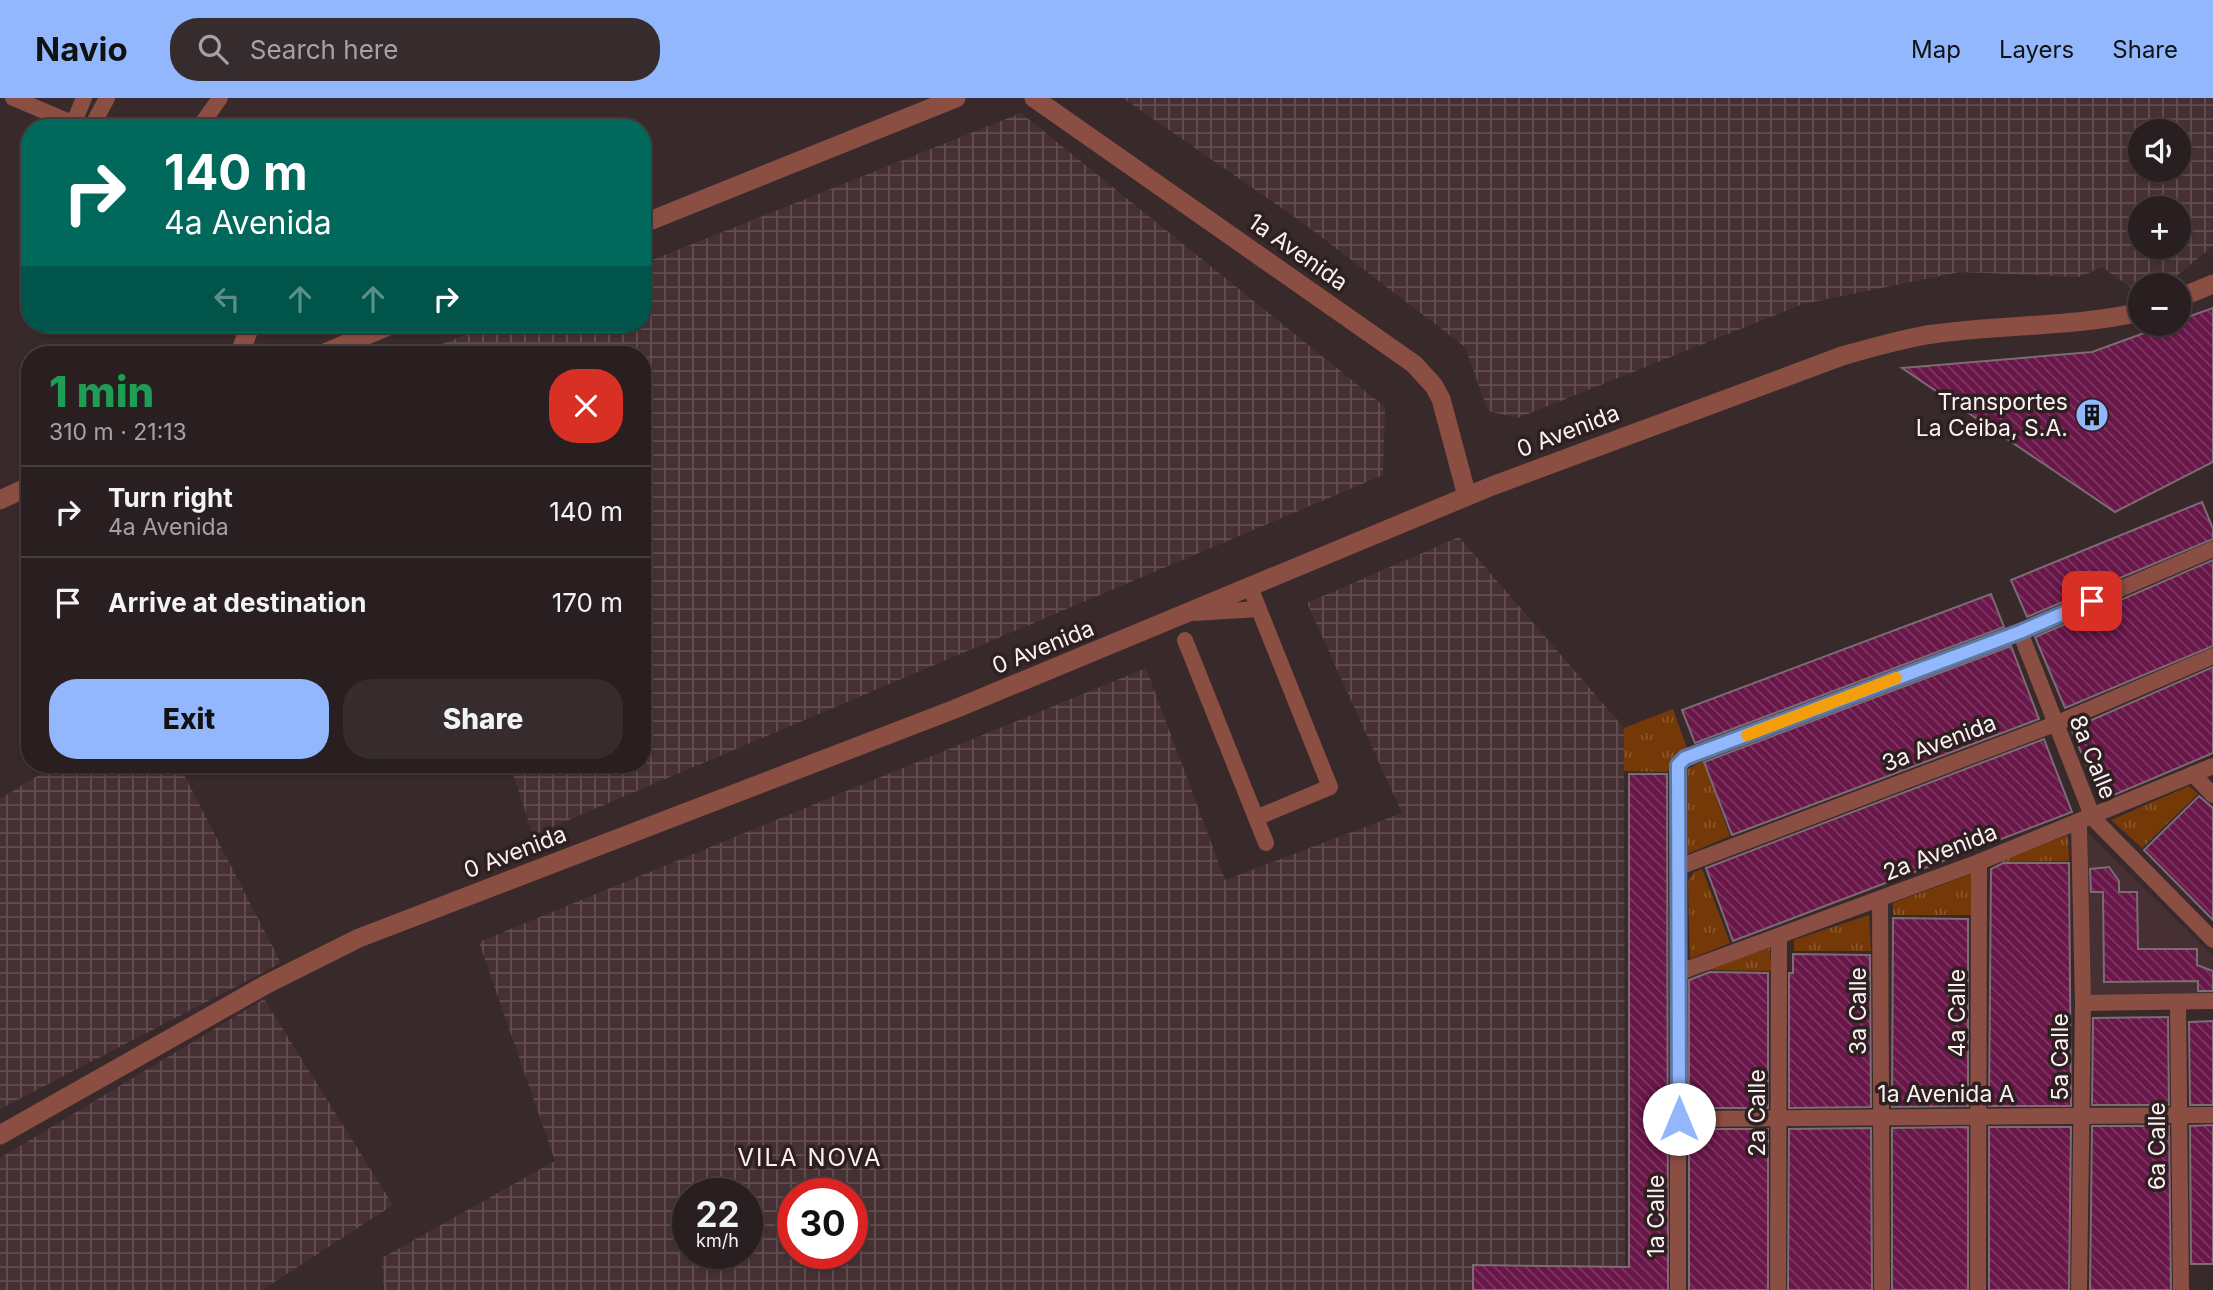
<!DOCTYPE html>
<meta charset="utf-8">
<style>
:root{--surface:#2a1f20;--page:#362c2d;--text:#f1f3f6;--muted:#a5a2a5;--line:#463d3e;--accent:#92b7fd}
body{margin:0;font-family:Inter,sans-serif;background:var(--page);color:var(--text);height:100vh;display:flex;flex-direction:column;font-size:26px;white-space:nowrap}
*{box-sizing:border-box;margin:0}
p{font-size:23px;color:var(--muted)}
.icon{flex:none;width:38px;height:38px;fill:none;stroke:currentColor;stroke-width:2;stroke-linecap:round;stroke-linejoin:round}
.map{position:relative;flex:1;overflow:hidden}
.panel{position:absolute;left:21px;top:248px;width:630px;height:427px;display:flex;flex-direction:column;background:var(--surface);border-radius:28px;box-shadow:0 2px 5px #0004,0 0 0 2px var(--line)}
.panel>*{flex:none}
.banner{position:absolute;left:21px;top:21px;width:630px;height:214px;border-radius:28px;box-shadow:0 2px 5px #0004,0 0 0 2px var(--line);background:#00695c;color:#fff;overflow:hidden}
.buttons{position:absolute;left:2128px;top:21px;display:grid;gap:14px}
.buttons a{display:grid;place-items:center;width:63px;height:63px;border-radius:50%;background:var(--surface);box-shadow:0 2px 5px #0004,0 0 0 2px var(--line);font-size:35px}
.speed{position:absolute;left:672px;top:1080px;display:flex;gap:14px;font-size:35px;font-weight:700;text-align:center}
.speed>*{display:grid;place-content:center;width:91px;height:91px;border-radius:50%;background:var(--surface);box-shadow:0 2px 5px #0004,0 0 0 2px var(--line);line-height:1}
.speed small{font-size:18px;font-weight:400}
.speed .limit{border:10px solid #d22;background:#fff;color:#111}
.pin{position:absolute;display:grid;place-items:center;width:60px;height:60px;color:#fff;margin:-30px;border-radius:14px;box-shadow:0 4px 10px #0006}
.me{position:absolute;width:77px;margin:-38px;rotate:0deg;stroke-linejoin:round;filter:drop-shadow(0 0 5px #0008)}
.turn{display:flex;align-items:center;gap:24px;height:147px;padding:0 28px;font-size:32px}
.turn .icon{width:91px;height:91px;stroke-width:2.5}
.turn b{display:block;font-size:49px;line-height:60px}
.lanes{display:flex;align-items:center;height:66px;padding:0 28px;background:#0003;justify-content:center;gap:35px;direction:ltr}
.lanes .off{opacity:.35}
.round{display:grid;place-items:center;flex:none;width:74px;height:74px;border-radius:28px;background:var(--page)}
.summary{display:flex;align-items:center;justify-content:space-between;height:119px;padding:0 28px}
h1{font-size:42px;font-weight:800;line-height:52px;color:#1e9e55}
.button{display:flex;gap:14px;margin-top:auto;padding:14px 28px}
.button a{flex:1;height:80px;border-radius:28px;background:var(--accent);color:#111;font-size:28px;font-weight:800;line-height:80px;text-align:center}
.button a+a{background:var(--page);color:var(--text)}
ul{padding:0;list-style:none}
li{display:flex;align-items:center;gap:21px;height:91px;padding:0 28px;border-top:2px solid var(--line)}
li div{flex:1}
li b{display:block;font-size:26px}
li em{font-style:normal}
header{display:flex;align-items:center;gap:42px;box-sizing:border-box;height:98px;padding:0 35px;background:var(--accent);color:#111}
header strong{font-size:33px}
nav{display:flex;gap:38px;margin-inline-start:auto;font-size:24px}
.search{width:490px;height:63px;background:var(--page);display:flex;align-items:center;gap:18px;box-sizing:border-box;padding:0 24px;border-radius:28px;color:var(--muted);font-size:26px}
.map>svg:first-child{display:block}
.built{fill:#463033}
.industrial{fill:url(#industrial-grid);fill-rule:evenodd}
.grass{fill:url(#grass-tufts)}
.building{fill:url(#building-back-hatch);stroke:#7c6c73;stroke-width:2}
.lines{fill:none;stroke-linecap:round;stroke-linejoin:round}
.minor{stroke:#8b4e43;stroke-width:16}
.tertiary{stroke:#8b4e43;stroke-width:19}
.route-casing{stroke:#5f77a4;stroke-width:18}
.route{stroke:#92b7fd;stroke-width:12}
.slow{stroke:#f59e0b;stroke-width:12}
.labels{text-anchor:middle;stroke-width:7;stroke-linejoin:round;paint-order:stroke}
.street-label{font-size:23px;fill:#fcf1f2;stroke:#2e1f21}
.poi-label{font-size:23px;fill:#fcf1f2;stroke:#2e1f21;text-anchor:end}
.neighbourhood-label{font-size:24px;letter-spacing:2px;fill:#fcf1f2;stroke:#2e1f21}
</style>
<header>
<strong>Navio</strong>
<div class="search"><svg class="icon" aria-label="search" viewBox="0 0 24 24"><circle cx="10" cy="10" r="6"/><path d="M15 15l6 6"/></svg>Search here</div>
<nav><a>Map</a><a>Layers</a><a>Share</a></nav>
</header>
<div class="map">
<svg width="2213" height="1192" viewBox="0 0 2213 1192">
<defs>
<pattern id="industrial-grid" width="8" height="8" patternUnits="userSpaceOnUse" patternTransform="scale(1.75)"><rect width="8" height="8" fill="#463033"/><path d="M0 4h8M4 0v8" fill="none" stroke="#624e51"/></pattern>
<pattern id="grass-tufts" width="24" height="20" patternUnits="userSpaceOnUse" patternTransform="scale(1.75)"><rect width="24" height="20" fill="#753908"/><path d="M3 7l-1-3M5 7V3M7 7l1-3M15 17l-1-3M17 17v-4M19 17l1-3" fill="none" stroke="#8a562c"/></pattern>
<pattern id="building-back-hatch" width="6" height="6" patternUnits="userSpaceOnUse" patternTransform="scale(1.75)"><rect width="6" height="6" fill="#691649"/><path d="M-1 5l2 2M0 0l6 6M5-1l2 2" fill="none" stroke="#7f3864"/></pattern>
</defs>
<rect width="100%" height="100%" fill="#38292b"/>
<polygon class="built" points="2088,735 2213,858 2213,898 2089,900"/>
<g class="industrial">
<path d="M1123 0H2213V148L2179 176 2154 187H2140L2138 195 2102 169 2079 179 1960 174 1803 206 1518 320 1488 313 1465 249 1303 125ZM2140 33H2179V72H2140ZM2140 110H2179V149H2140Z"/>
<polygon points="1021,15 1385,309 1383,377 533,737 510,667 642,667 642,257 414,257 493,226 642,226 642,166"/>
<path d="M1459 439 1624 630 1625 1192H384L382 1160 555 1063 479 844 1146 570 1225 782 1402 715 1307 505ZM688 1096H747V1155H688ZM793 1096H852V1155H793Z"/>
<polygon points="55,667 179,667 281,865 0,1011 0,701"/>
<polygon points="264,901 393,1107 262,1192 0,1192 0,1060"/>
</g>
<g class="grass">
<polygon points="1673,611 1688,653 1671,664 1668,674 1624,673 1624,630"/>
<polygon points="1703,663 1730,738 1687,756 1686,672"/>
<polygon points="2189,688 2198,696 2142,750 2111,722"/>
<polygon points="2068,737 2069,763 1998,764"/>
<polygon points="1702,771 1730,845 1690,861 1688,783 1694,774"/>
<polygon points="1971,776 1972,817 1893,817 1893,805"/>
<polygon points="1869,817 1871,853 1794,853 1794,842"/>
<polygon points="1770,850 1771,873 1703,872"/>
</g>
<g class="building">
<polygon points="2213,210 2213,364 2115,414 1902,270 2092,254 2169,226 2179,226 2179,222"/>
<polygon points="2202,404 2213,431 2213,441 2027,519 2011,482"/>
<polygon points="2213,462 2213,548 2065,610 2035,539"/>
<polygon points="1991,496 2004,529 1695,645 1682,612"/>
<polygon points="2011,548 2039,621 1732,737 1704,664"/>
<polygon points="2213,569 2213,655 2102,702 2071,631"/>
<polygon points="2044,641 2072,714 1733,843 1706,770"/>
<polygon points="1629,676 1667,676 1668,1192 1473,1192 1473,1167 1629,1169"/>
<polygon points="2199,698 2213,710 2213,822 2144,752"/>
<polygon points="2003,765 2069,765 2071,1008 1989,1008 1991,771"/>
<polygon points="2109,769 2119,783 2119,794 2137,794 2138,851 2197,851 2197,867 2213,873 2213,893 2198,893 2198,883 2104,884 2103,794 2091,794 2090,771"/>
<polygon points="1893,820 1968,821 1968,1008 1892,1009"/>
<polygon points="1793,856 1870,857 1871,1009 1789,1010 1789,875 1793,875"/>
<polygon points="1710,874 1768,875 1768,1010 1689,1010 1689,882"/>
<polygon points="2168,919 2169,1007 2092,1007 2093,920"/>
<polygon points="2213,923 2213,1007 2190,1007 2189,924"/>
<polygon points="2213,1027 2213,1166 2191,1166 2190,1028"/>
<polygon points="2092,1028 2169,1028 2171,1192 2090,1192"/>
<polygon points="1968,1029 1968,1192 1892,1192 1892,1030"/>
<polygon points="1989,1029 2071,1029 2069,1192 1989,1192"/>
<polygon points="1871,1030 1872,1192 1788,1192 1789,1031"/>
<rect x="1689" y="1031" width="79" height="161"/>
</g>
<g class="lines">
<g class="minor">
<polyline points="13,0 84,30"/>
<polyline points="74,24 84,0"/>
<polyline points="91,30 107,0"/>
<polyline points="199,30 220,0"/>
<polyline points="1250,489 1330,689 1256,720"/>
<polyline points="1194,515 1259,511"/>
<polyline points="2020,534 2093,720 2213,842"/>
<polyline points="1185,542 1266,745"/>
<polyline points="2193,676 2213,697"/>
<polyline points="2079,726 2083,905 2079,1192"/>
<polyline points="1679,769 2055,626 2213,558"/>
<polyline points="1880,802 1882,1192"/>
<polyline points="1680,874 1979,764 2213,668"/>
<polyline points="2178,904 2181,1192"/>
<polyline points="2083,905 2213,903"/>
<polyline points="1679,1021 2213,1017"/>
<polyline points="1678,1192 1678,667 1685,660 2020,534 2213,451"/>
<polyline points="1778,1192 1779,838"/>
<polyline points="1978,1192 1979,764"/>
</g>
<g class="tertiary">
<polyline points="1034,0 1414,266 1434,288 1441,301 1467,398"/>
<polyline points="642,126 956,0"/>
<polyline points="2179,200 2213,186"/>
<polyline points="239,257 251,226"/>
<polyline points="320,257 393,226"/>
<polyline points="0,402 30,388"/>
<path d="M0 1037 265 887 359 840 955 611 1492 388 1842 258C1870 250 1898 242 1926 237 1997 226 2070 230 2140 214"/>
</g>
</g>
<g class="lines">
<defs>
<polyline id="route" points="1679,1021 1678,667 1685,660 2020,534 2092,503"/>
</defs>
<use href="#route" class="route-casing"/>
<use href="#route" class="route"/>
<polyline class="slow" points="1747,637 1896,580"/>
</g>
<defs>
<symbol id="building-disc" viewBox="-11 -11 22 22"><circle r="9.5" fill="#92b7fd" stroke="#2e1f21"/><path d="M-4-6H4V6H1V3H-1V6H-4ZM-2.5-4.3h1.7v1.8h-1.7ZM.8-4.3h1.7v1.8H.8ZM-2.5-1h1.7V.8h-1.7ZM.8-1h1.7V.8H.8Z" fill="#111"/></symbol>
</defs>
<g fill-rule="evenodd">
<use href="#building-disc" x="2073" y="298" width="38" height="38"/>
</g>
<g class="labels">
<g class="street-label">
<text transform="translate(1298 154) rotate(35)" y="8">1a Avenida</text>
<text transform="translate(1568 333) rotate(-21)" y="8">0 Avenida</text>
<text transform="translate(1043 549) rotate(-22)" y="8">0 Avenida</text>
<text transform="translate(1939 645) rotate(-21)" y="8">3a Avenida</text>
<text transform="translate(2093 659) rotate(68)" y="8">8a Calle</text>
<text transform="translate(515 754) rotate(-21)" y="8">0 Avenida</text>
<text transform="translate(1940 754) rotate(-21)" y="8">2a Avenida</text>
<text transform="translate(1858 913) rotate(-90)" y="8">3a Calle</text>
<text transform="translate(1957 915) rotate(-90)" y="8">4a Calle</text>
<text transform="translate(2060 959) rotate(-90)" y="8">5a Calle</text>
<text x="1946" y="1004">1a Avenida A</text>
<text transform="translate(1757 1015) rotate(-90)" y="8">2a Calle</text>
<text transform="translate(2157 1048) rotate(-90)" y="8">6a Calle</text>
<text transform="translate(1656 1118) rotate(-90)" y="8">1a Calle</text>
</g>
<g class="poi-label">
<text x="2068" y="312">Transportes<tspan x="2068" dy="26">La Ceiba, S.A.</tspan></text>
</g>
<g class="neighbourhood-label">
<text x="810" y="1068">VILA NOVA</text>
</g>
</g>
</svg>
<div class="buttons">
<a><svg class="icon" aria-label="sound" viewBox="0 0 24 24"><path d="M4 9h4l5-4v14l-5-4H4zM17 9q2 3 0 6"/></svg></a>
<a>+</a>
<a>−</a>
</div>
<div class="speed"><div>22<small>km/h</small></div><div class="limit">30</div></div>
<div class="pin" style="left:2092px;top:503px;background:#d93025"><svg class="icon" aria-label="arrive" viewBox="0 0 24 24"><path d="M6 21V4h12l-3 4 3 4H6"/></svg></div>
<svg class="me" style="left:1679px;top:1021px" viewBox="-20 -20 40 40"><circle r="19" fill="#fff"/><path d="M0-13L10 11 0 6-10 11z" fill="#92b7fd"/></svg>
<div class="banner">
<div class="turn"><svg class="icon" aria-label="right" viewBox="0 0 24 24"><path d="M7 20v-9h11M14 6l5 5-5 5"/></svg><div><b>140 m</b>4a Avenida</div></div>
<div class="lanes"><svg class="icon off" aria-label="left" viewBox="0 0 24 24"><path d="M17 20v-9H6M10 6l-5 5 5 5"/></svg><svg class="icon off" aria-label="ahead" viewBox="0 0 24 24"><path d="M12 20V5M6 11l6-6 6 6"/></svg><svg class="icon off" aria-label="ahead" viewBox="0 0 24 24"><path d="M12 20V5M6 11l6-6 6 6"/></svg><svg class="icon" aria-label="right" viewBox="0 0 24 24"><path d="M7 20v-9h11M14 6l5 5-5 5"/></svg></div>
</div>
<section class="panel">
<div class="summary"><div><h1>1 min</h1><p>310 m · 21:13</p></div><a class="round" style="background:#d93025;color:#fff"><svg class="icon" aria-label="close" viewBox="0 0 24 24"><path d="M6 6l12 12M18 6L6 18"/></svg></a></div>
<ul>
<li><svg class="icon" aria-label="right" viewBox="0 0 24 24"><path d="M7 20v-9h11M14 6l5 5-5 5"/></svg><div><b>Turn right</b><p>4a Avenida</p></div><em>140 m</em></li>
<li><svg class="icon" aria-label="arrive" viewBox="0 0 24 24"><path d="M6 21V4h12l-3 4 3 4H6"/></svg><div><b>Arrive at destination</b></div><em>170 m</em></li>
</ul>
<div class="button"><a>Exit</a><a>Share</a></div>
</section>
</div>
